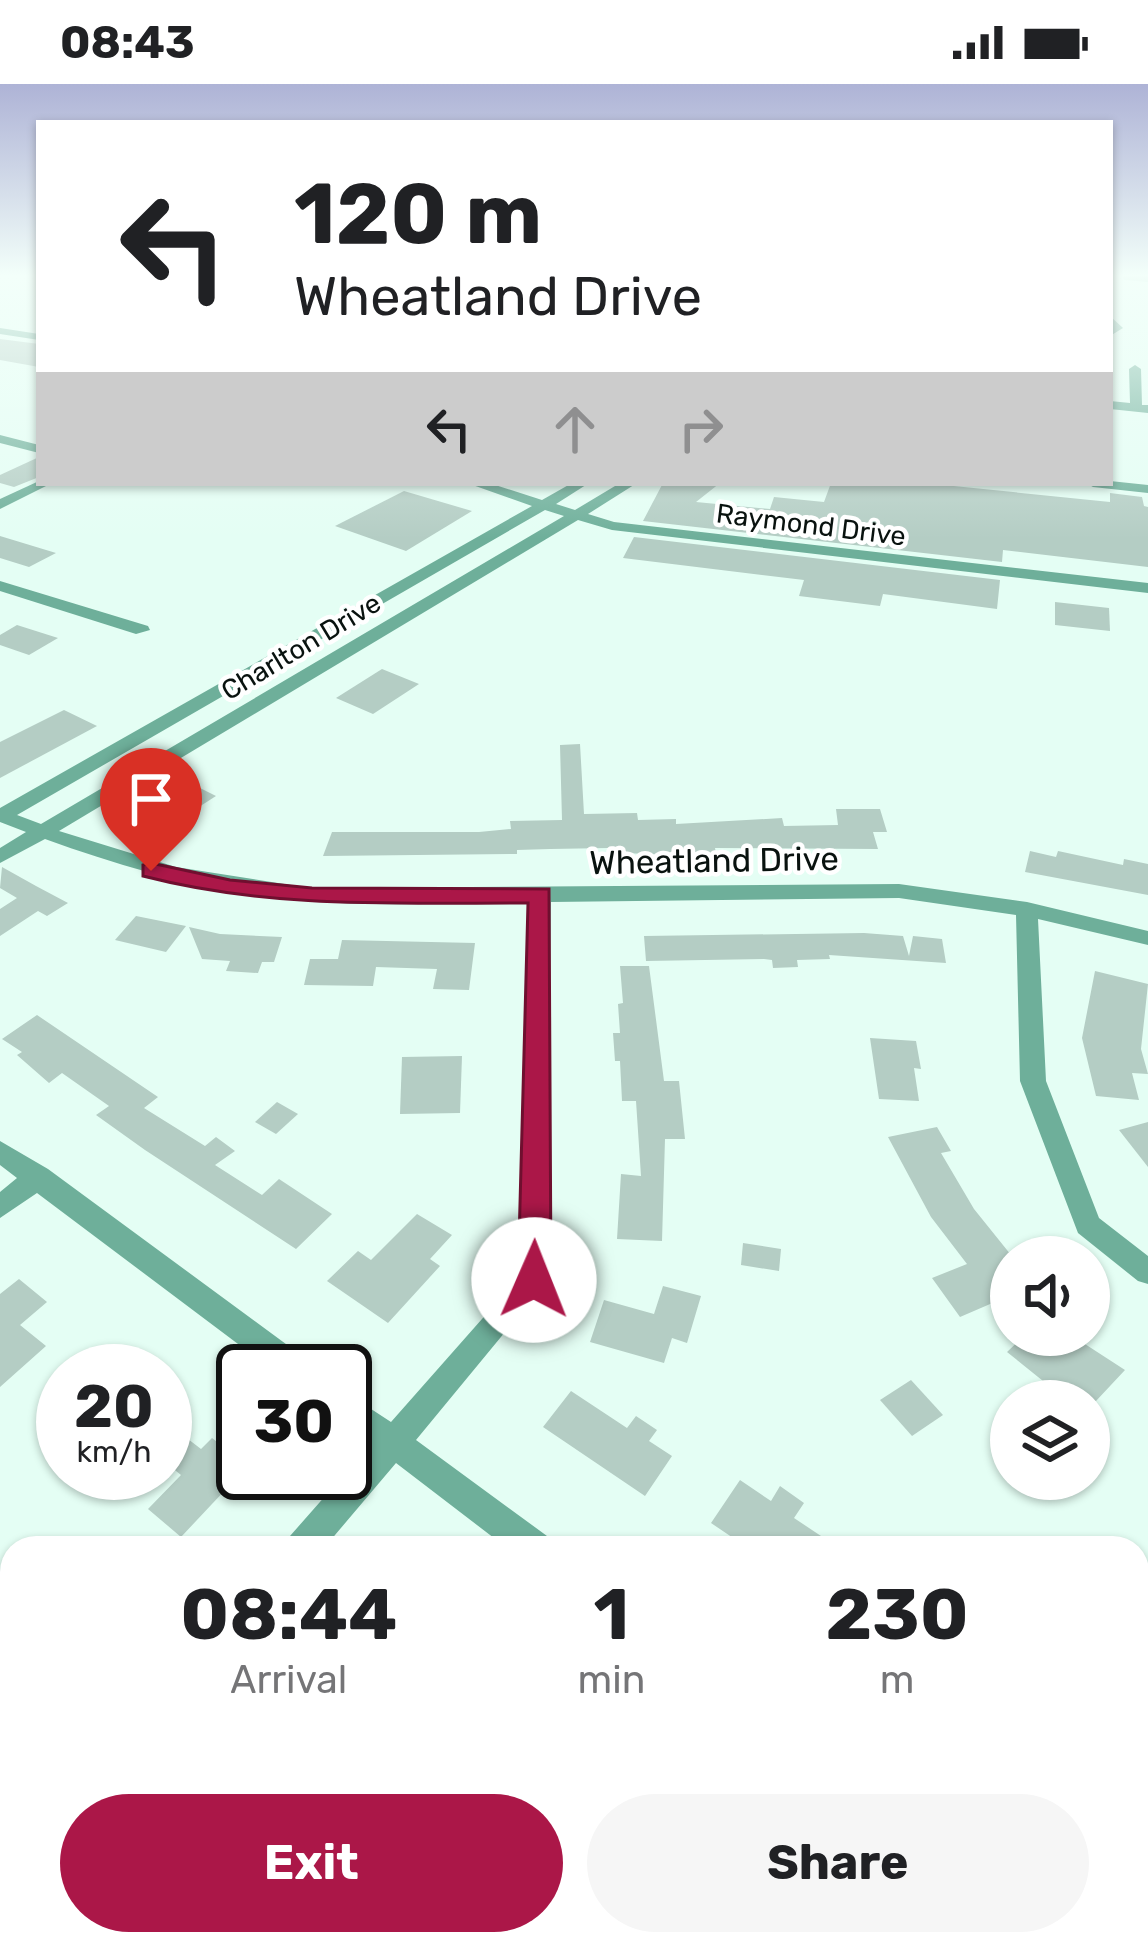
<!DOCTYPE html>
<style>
:root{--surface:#fff;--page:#f6f6f6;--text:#202124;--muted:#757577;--accent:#ab1748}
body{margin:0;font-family:Rubik,sans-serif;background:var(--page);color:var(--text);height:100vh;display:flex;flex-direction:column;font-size:45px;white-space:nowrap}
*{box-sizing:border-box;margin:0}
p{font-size:39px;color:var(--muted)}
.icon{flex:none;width:66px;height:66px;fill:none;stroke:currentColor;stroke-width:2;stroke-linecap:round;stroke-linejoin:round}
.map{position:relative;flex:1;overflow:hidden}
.panel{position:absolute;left:0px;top:1452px;width:1149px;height:420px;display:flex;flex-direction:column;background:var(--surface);border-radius:36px 36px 0 0;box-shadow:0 3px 9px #0004}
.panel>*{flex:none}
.guide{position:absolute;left:36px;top:36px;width:1077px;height:366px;border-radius:0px;box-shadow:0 3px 9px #0004;background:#fff;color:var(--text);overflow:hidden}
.fabs{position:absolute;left:990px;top:1152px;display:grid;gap:24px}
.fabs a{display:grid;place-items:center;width:120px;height:120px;border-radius:50%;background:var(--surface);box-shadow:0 3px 9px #0004;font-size:60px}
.speed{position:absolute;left:36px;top:1260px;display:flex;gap:24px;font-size:60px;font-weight:700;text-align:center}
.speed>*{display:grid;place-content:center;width:156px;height:156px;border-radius:50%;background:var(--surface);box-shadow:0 3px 9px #0004;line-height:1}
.speed small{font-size:30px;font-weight:400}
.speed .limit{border:6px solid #111;border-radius:18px;background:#fff;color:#111}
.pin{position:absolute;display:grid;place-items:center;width:102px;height:102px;color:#fff;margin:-123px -51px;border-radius:50% 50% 50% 0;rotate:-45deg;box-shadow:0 0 12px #0007}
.pin .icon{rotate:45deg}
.me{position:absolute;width:132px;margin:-66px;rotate:1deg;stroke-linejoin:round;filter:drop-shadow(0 0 9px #0008)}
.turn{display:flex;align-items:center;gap:42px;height:252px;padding:0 60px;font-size:54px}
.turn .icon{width:156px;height:156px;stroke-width:2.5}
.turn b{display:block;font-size:84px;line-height:102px}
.lanes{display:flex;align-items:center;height:114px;padding:0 60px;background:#0003;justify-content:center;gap:60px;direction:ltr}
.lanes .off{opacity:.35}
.eta{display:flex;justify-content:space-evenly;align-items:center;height:204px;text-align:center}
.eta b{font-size:72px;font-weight:700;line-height:84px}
.cta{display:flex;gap:24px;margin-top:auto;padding:24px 60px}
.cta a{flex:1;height:138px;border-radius:72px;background:var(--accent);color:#fff;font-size:48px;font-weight:700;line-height:138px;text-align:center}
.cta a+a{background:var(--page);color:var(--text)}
.status{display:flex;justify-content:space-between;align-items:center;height:84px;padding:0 60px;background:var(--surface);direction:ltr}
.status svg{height:33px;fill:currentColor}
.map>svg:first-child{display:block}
.building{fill:#b4cdc4}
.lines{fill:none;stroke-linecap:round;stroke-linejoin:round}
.lane{stroke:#6eaf9a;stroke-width:6}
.street{fill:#6eaf9a;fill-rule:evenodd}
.route{fill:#ab1748;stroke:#6f0f2f;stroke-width:3}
.labels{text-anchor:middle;stroke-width:9;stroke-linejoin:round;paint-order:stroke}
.far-street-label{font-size:27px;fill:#09120f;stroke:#fff}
.street-label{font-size:33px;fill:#09120f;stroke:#fff}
</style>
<div class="status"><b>08:43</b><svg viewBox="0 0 49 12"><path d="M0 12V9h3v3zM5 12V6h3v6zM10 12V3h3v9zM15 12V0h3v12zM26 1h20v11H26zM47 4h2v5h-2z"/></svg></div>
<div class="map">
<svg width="1148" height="1872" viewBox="0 0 1148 1872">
<rect width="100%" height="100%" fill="#e4fef4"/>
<g class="building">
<polygon points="0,255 39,260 39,283 0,276"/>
<polygon points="39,373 39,393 14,403 0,399 0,391"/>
<polygon points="663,399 720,399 696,418 770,425 774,413 824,418 831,399 924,399 1110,418 1110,409 1142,413 1144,422 1148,423 1148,483 1003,466 1002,478 643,437"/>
<polygon points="404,407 472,427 406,467 335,442"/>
<polygon points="0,452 56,469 29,483 0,474"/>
<polygon points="634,453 1000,496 997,525 883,510 880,522 799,512 804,496 623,474"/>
<polygon points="1055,518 1109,524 1110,547 1055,541"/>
<polygon points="17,541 58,554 29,571 0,561 0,551"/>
<polygon points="382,585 419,600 373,630 336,614"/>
<polygon points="64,626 97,642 0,694 0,658"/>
<polygon points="580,660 584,730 637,729 638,736 676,735 676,740 782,734 784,742 838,741 836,725 880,725 887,748 873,748 878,765 715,764 716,769 663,771 608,768 608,764 550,765 517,766 517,770 323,772 332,748 479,748 511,745 510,737 562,736 560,661"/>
<polygon points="194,701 216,712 174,739 152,727"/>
<polygon points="1030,767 1056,773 1058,767 1123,781 1124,775 1148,780 1148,811 1025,788"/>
<polygon points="2,783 36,802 68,819 47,832 38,827 0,852 0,825 17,814 0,804"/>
<polygon points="136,832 186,842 166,868 115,856"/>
<polygon points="189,843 220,850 282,853 274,878 262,878 258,889 226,887 230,877 202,875"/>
<polygon points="864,849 903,852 909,872 913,852 942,855 946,879 829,871 830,875 797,876 798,883 773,884 772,876 764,875 646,877 644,852"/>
<polygon points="342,856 475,859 469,906 433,905 437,885 376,883 373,902 304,901 310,875 338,875"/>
<polygon points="620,882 649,882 664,997 679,997 685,1055 665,1055 662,1157 617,1155 621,1090 641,1092 636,1017 622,1017 620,977 615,977 613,949 620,949 618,920 623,919"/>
<polygon points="1095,887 1148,900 1141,965 1148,990 1132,989 1139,1016 1096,1012 1082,954"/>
<polygon points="37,931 158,1013 144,1024 205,1062 216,1053 235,1067 215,1081 262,1111 279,1095 332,1130 296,1165 145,1066 96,1031 109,1022 62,989 49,999 17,971 22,968 2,955"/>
<polygon points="870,954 916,957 921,985 914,984 919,1017 879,1015"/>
<polygon points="462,972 460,1029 400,1030 402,973"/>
<polygon points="277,1018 298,1030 276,1050 255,1038"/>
<polygon points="1148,1038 1148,1083 1119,1046"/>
<polygon points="937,1043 951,1067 941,1069 974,1125 1011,1171 1011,1211 960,1233 932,1194 967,1180 931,1133 888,1053"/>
<polygon points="417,1130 452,1151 430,1175 440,1182 388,1239 327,1197 358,1167 371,1176"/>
<polygon points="743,1159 781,1165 779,1187 741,1181"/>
<polygon points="19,1195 47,1218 20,1241 46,1262 0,1303 0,1210"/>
<polygon points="663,1202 701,1212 687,1259 672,1254 664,1279 590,1258 604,1216 654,1230"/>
<polygon points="1025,1251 1071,1251 1125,1286 1096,1317 1033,1317 1048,1301 1007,1268"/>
<polygon points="911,1296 943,1331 912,1352 880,1316"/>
<polygon points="571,1307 627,1344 636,1332 657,1346 649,1357 672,1372 645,1412 543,1343"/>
<polygon points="212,1354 243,1378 243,1387 181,1453 148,1425 181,1391 165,1378 188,1355 201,1365"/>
<polygon points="740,1396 771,1417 780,1402 804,1419 794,1434 839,1464 748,1464 711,1439"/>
</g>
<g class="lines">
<polyline class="lane" points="1126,193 1148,195"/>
<g class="street">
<polygon points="1110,232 1123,244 1110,252"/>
<polygon points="0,244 39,250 39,256 0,250"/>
<polygon points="1135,281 1141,285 1142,321 1148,321 1148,329 1110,325 1110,317 1130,319 1129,285"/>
<polygon points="0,351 39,361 39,369 0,359"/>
<polygon points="39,397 52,399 0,425 0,415"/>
<polygon points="1110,397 1148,401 1148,409 1093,403 1086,399"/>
<path d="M467 399H489L542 416 572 399H589L556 420 575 426 620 399H637L588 430 614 438 1148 499V509L612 446 578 436 59 747 176 783 310 804 899 800 1027 818 1148 847V861L1038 835 1046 997 1099 1134 1148 1172V1200L1138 1197 1078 1149 1020 997 1016 831 899 814 551 818 548 1196 416 1356 547 1452 552 1464H507L396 1379 324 1464H285L290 1452 371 1360 345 1341V1308L391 1338 520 1192 529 818C455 819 380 823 306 817 216 809 130 786 45 755L0 779V764L26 748 0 738V724L532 422ZM545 426 564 432 41 740 17 731Z"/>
<polygon points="0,497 148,542 150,546 136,550 0,507"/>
<polygon points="0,1057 48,1085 309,1277 313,1287 274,1287 37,1109 0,1134 0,1108 17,1094 0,1081"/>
<polygon points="12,1775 12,1824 0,1829 0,1780"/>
<polygon points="963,1860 1005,1860 1001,1872 959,1872"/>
<polygon points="1051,1860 1107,1860 1112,1872 1056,1872"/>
</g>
</g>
<linearGradient id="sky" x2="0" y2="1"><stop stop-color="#aeb3d6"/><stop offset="0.42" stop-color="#f3fffa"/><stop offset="1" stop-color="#f3fffa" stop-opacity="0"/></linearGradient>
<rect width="1148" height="455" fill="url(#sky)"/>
<path class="route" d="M151 779 230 796 312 804 549 805 551 1196 546 1206 534 1210 523 1206 518 1196 528 819C397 819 270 825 143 792V781Z"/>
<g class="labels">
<g class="far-street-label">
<text transform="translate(811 441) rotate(7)" y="9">Raymond Drive</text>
<text transform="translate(301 563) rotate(-31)" y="9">Charlton Drive</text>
</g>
<g class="street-label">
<text transform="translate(714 776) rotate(-1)" y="12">Wheatland Drive</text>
</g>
</g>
</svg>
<div class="fabs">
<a><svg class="icon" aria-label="sound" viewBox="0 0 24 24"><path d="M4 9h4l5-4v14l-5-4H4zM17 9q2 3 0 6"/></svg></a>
<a><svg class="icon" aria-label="layers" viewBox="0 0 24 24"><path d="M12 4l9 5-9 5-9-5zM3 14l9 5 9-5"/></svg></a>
</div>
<div class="speed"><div>20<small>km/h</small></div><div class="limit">30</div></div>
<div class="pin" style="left:151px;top:787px;background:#d93025"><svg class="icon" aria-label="arrive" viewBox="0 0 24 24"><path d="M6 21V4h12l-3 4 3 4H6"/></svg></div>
<svg class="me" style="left:534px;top:1196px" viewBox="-20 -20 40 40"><circle r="19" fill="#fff"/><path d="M0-13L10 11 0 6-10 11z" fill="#ab1748"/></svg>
<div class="guide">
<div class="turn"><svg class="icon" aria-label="left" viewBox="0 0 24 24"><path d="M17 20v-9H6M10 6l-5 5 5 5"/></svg><div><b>120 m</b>Wheatland Drive</div></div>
<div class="lanes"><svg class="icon" aria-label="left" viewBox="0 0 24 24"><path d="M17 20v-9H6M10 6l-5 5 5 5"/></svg><svg class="icon off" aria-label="ahead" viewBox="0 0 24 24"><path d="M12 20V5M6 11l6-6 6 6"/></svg><svg class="icon off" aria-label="right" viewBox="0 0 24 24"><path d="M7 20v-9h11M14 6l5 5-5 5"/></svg></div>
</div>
<section class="panel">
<div class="eta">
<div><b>08:44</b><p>Arrival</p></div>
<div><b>1</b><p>min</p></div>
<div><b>230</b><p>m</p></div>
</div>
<div class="cta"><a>Exit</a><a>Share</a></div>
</section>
</div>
